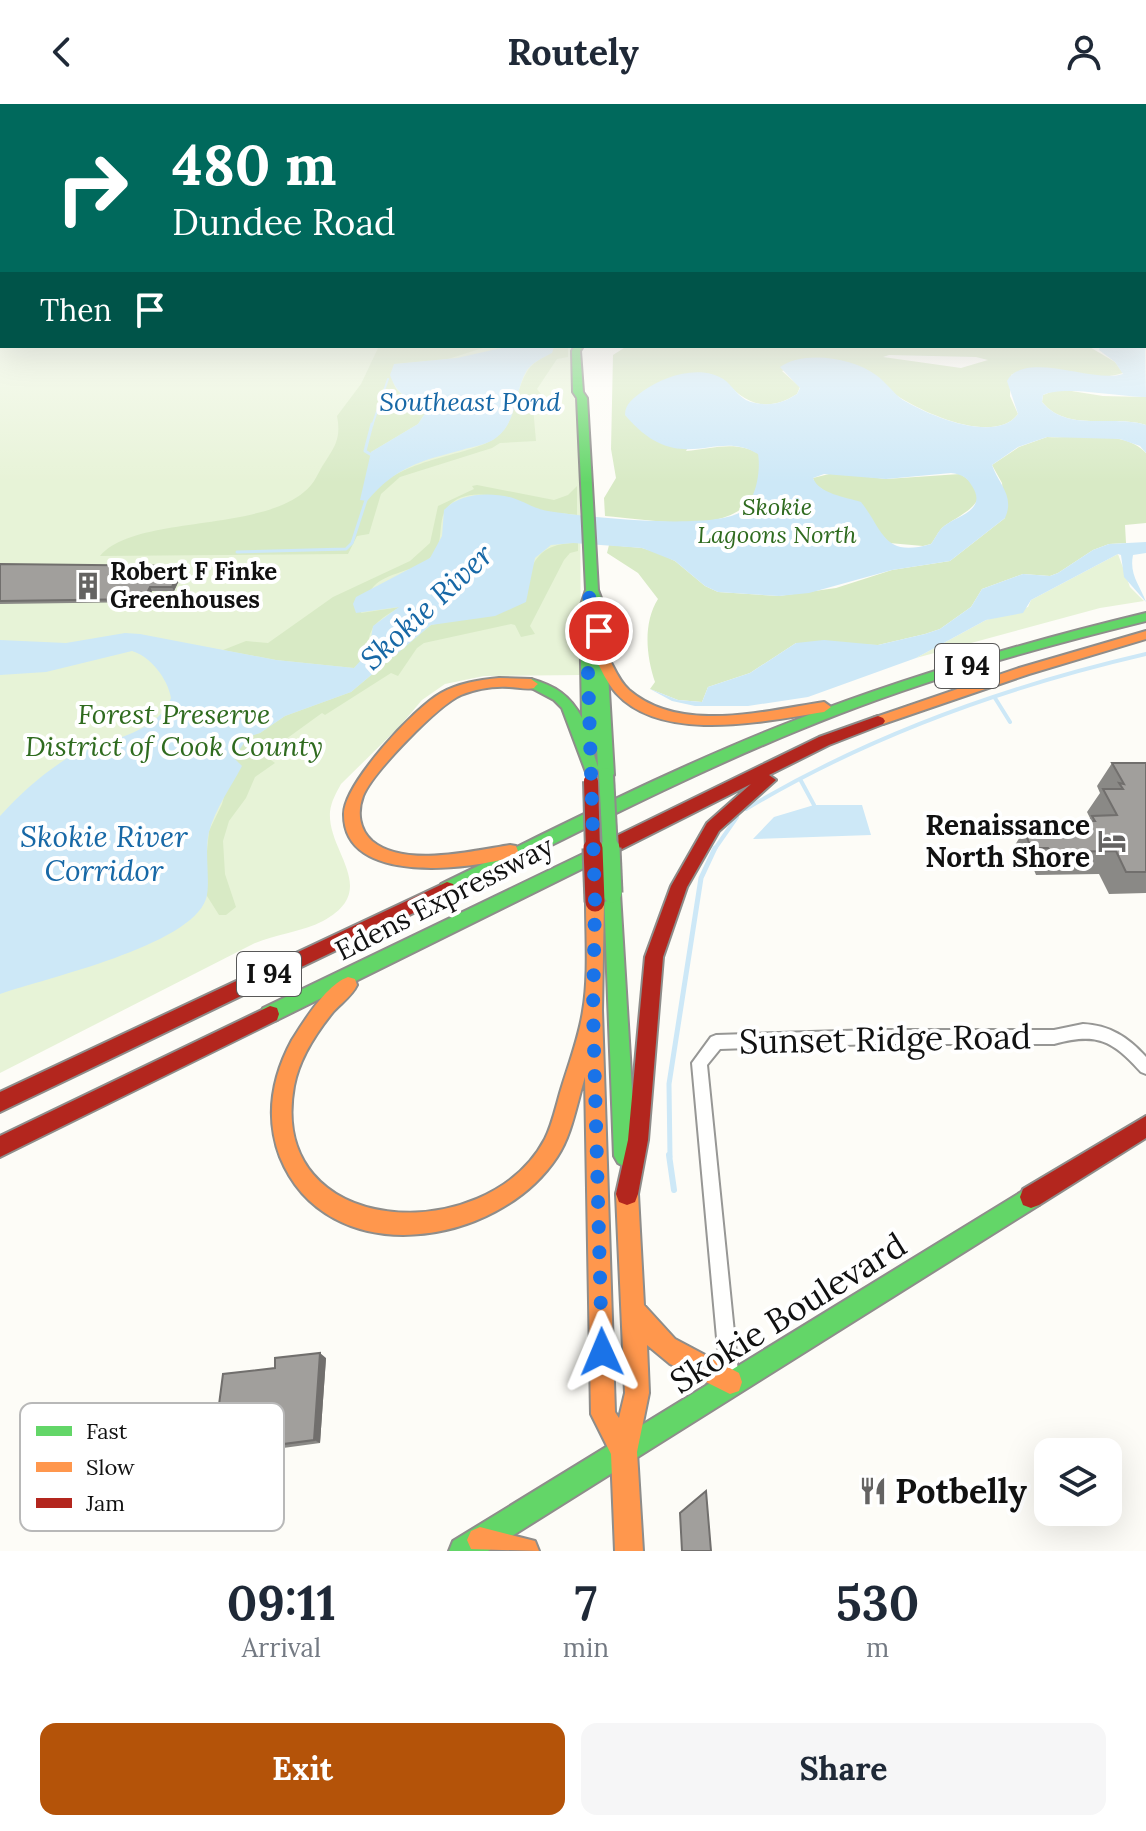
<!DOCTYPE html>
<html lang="en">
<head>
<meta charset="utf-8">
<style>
	:root { --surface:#fff; --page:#f6f6f7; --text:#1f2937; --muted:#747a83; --accent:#b45309 }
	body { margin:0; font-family:Lora,serif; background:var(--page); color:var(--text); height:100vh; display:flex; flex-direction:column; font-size:30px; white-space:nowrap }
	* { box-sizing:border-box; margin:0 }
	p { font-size:26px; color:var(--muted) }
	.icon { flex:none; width:44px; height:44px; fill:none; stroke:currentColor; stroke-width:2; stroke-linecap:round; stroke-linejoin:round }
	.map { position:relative; height:1447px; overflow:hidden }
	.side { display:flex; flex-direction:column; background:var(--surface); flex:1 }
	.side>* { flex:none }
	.guide { position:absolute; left:0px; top:0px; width:1146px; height:244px; box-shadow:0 8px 32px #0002; background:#00695c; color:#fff; overflow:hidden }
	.fabs { position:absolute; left:1034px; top:1334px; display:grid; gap:16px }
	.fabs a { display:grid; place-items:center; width:88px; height:88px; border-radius:16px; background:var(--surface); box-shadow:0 8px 32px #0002; font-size:40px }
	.pin { position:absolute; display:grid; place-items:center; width:68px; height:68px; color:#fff; margin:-34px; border:4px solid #fff; border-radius:50%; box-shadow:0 2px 8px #0007 }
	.me { position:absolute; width:88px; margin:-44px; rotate:359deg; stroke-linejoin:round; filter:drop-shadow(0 0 6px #0008) }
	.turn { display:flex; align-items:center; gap:28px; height:168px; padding:0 40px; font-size:36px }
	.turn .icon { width:104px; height:104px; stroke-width:2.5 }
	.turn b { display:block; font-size:56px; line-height:68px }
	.then { display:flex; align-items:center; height:76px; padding:0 40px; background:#0003; gap:16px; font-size:30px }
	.eta { display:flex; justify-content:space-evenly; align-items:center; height:136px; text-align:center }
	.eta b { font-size:48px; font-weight:800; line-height:56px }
	.action { display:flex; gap:16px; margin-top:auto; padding:16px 40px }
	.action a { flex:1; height:92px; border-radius:16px; background:var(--accent); color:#fff; font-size:32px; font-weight:800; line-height:92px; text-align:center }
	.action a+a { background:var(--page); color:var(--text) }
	header { display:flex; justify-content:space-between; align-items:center; height:104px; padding:0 40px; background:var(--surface); font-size:36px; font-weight:800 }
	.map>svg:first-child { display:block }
	.green { fill:#e7f3d7 }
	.forest { fill:#d8eac5; fill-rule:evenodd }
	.water { fill:#cde8f7; fill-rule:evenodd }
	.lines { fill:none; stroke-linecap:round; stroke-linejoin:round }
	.stream-far4 { stroke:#cde8f7; stroke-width:2 }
	.stream-far3 { stroke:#cde8f7; stroke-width:3 }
	.stream-far2 { stroke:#cde8f7; stroke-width:4 }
	.stream-far1 { stroke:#cde8f7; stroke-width:5 }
	.stream { stroke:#cde8f7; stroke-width:6 }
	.street-casing { stroke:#979795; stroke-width:4 }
	.fast-casing { stroke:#8e8d8b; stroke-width:4 }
	.slow-casing { stroke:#8e8d8b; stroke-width:4 }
	.jam-casing { stroke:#8e8d8b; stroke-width:4 }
	.street { fill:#fffffe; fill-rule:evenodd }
	.fast { fill:#63d668; fill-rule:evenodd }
	.slow { fill:#ff974d; fill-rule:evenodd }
	.jam { fill:#b3261e; fill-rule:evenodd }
	.fast-bridge-far1-casing { stroke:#8e8d8b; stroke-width:18; stroke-linecap:butt }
	.fast-bridge-casing { stroke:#8e8d8b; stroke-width:23; stroke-linecap:butt }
	.jam-bridge-far1-casing { stroke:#8e8d8b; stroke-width:18; stroke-linecap:butt }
	.jam-bridge-casing { stroke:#8e8d8b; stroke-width:23; stroke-linecap:butt }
	.fast-bridge-far1 { stroke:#63d668; stroke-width:14 }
	.fast-bridge { stroke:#63d668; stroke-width:19 }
	.jam-bridge-far1 { stroke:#b3261e; stroke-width:14 }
	.jam-bridge { stroke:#b3261e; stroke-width:19 }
	.wall { fill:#8a8986 }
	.shaded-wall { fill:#716f6d }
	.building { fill:#a19f9c; stroke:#716f6d; stroke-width:2 }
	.route { stroke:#1a73e8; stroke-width:14; stroke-dasharray:0 25.2 }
	.labels { text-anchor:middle; stroke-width:8; stroke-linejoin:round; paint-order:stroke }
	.far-park-label { font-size:24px; font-style:italic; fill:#2f6b1f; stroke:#fff }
	.far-poi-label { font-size:24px; font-weight:bold; fill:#111; stroke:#fff; text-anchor:start }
	.far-water-label { font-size:26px; font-style:italic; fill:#1768a6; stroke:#fff }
	.shield { fill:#fff; stroke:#585858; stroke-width:2 }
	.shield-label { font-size:26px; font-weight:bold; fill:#111 }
	.park-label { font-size:28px; font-style:italic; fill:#2f6b1f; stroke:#fff }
	.poi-label { font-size:28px; font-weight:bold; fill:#111; stroke:#fff; text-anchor:end }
	.street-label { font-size:28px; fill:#111; stroke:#fff }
	.water-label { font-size:30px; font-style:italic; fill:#1768a6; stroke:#fff }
	.near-street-label { font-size:34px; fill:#111; stroke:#fff }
	.near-poi-label { font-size:34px; font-weight:bold; fill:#111; stroke:#fff; text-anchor:start }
	.key { fill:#fff; stroke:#b8b8b8; stroke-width:2 }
	.key-label { font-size:22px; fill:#111 }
</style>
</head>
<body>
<header><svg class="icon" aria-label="back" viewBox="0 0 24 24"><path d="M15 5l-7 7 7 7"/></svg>Routely<svg class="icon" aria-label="person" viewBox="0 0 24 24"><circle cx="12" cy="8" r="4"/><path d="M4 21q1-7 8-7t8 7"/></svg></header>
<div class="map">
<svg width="1146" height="1447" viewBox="0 0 1146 1447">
	<rect width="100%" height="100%" fill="#fdfcf7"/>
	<path class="green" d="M0 235 2 242H573L580 369 581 571 484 572 445 580 422 596 400 622 341 680C336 689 331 698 330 708 327 748 381 786 323 817 302 828 276 830 253 840L0 969Z
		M1118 450 1130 483 1144 497 1100 504 916 554 986 516 1028 503 1031 496Z"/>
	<path class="forest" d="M379 242H489L448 255 395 260C386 286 404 293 425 303L426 308 418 320 371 348 380 382C415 350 481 352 502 328 517 311 515 285 528 266 535 255 548 254 554 242H568V253L557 255 537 285 545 295 533 303 536 337 500 339 492 344 400 373 381 390 369 430 357 432 348 450 100 452C134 411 257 428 304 388 315 380 318 368 325 358 336 341 341 333 337 312L361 280Z
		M627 242H1088L1115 258 1123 269C1087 282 1050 252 1011 271L1010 292 1018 310C996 340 931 312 904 296 881 283 878 268 848 259 823 252 806 258 782 267L800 283 797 290C768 308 748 302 726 278L686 347C711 345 737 336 759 350 771 442 661 416 605 412L604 394 616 374 611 345 613 251ZM889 251 976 253 988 256 961 264 883 253Z
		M1059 285 1103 292 1146 293V321C1111 310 1068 329 1042 298L1043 291Z
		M1047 333C1077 335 1124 325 1146 349V419L1125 421 1126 439 1109 440 1093 446 1058 469 1050 472 1023 470 982 485 971 503 940 525 925 530 878 541 796 539 750 569 708 583 702 598 678 596 650 585 655 578C646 551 643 519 658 495L638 469 607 449 609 441 642 444 659 449 675 457 705 482 718 488 779 492 836 484 892 466 950 457 1005 414 1002 379 992 361 1019 343Z
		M833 369 886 375 960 370C1003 397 958 410 942 424 938 428 935 435 931 440L923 442 889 439 876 424 815 380 813 374Z
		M477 381 554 396 568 391 577 382V411C563 409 547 409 534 404 511 396 467 378 447 404 436 418 446 440 430 454 415 467 386 469 374 482 368 488 365 501 361 509L400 503C389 510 375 516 370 530 365 548 372 549 354 564L276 556 223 546 246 537 268 539 333 493 410 457 430 439 438 402 474 385 472 382Z
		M578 439V447L570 449 564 456 530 522 535 530 521 533 515 521 511 520 424 539 417 544 398 572 391 569 325 611 322 609 264 651 275 659 255 673 246 694 229 717 223 737 225 770 236 803 226 811H219L207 792 205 767 209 727 222 700 237 646 248 632 260 629 285 612 351 588 431 521 455 516 530 469C537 445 554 439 578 439Z"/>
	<path class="water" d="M1144 180 1146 293C1118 293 1064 281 1043 291L1042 298C1068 329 1111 310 1146 321V349L1140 342 1120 335 1047 333 1018 343 992 361C999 381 1015 392 1005 414L950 457 892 466 809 489 779 492 718 488 705 482 675 457 642 444 573 439 551 441 535 454 526 498 495 512 431 521 351 588 285 612 260 629 248 633 234 654 242 662C231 683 215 705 209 728 204 748 211 779 206 795 190 842 46 874 0 890V712C20 690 41 671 66 655 99 635 155 634 171 594 168 575 150 552 132 547L46 568 0 571V536L66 539 125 529 140 530 276 556 354 564 369 547 373 522 399 503 356 509 353 500 356 493 430 454 442 432 444 406C460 388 492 388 513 394 525 398 535 405 548 407 584 413 715 427 742 407 756 396 761 366 758 350 715 323 680 376 625 311 625 299 634 294 643 287 664 272 702 259 726 277 736 286 741 297 755 299 772 302 783 299 797 290L800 284 780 263C804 246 853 254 876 271 886 278 893 289 903 296 930 312 996 340 1018 310L1007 277C1025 245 1094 280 1123 270L1115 258 1099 246 1100 242H1144ZM951 369C961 370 967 373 972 382 988 407 957 411 943 423 938 427 935 435 931 440 883 454 884 427 861 398 846 393 819 390 813 374L824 370 886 375Z
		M510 242 554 243 552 249C543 254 534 257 527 266 514 287 518 317 497 333 488 341 474 342 462 346 420 357 396 363 367 397L360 396 371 348 418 320 426 308 424 302C407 294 397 291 390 271L394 260 457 254Z
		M1146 438V449L1133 451C1129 471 1140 481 1146 498L1124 473 1121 451 1118 450 1031 496 1023 509 986 516 916 554 808 593 748 602H695L672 597 650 585 678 596 702 598 708 583 750 569 796 539 824 536 878 541 925 530 940 525 971 503 982 485 1023 470 1050 472 1058 469 1093 446 1109 440Z
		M814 701H862L871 731 753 735 774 713Z"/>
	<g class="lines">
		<path class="stream-far4" d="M372 322 388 275"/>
		<path class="stream-far3" d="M370 350 365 347 372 320
			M237 448 346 445 352 439 367 393"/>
		<path class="stream-far2" d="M995 594 1010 618
			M800 675 814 701
			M746 705C868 632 1008 582 1146 550
			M714 746 737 713"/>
		<path class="stream-far1" d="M670 1053 669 980 701 774 715 744"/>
		<path class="stream" d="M669 1051 674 1086"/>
		<defs>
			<path id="street" d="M2 194V199L0 200V195Z
				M0 229H2V233H0Z
				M1083 920C1109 921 1128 933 1146 953V970L1141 968C1112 936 1097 928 1054 940H874L720 945 707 961 739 1278 736 1284 730 1287 724 1284 721 1278 692 959 711 933 716 931 874 926H1054Z"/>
			<path id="fast" d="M575 242H583L580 247 583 288 587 294 598 486 604 502 614 671 606 677 601 675 598 665 591 669 586 668 562 604 554 596 524 580 531 575C555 582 570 591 582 614L580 504 586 486 577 294 573 288 572 247ZM597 644 598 663 593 648Z
				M1146 509V517C1028 546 911 579 799 626 681 674 567 734 453 790L447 792 441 790 439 785 441 780C557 724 672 664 793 617 908 572 1026 538 1146 509Z
				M608 738 614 739 616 744 614 749 277 916 270 918 263 916 261 910 263 904Z
				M612 782 618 784 620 789 636 1052 632 1059 625 1063 618 1059 614 1052 604 789 606 784Z
				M1031 1082 1039 1085 1042 1093 1039 1101 488 1447H449L453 1437Z"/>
			<path id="slow" d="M1146 527V535L1029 570 883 620H873L871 617 873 614 1019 564Z
				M601 548 606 549C613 561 618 576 629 586 680 630 764 607 824 598L831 603 824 608C765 617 662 640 616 589 607 579 601 565 594 552Z
				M499 574 531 575 538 580C536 581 535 583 534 584 527 586 516 583 509 583 493 582 476 585 461 591 438 601 372 669 363 692 357 708 359 725 372 737 404 764 472 747 510 741L516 742 518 747 516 752C473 765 343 783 344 710 344 680 414 604 441 589 459 579 479 576 499 574Z
				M595 791 601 793 604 798 602 906 615 1308 619 1314 625 1289 616 1090 619 1082 627 1079 635 1082 638 1090 644 1201 675 1235 739 1269 742 1278 739 1287 730 1290 670 1260 647 1241 649 1289 637 1348 643 1447H615L611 1350 591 1310 585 973C577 998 572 1031 557 1053 497 1144 327 1169 280 1053 265 1013 272 973 292 936 304 917 326 881 348 873L355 875 357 881C352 892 341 899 333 908 316 929 299 955 294 982 266 1135 487 1145 545 1035 552 1021 556 1003 560 989 568 962 579 934 583 907 589 873 586 832 586 798L589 793Z
				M480 1423 535 1437 539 1447 471 1445 467 1436 471 1427Z"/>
			<path id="jam" d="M878 612 883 614 885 617 883 620 829 641 769 671 776 676 719 727 687 783 663 853 648 1036 638 1090 635 1098 627 1101 619 1098 616 1090 628 1036 645 853 671 782 707 719 751 680 614 749H602L600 744 602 739 819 633Z
				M447 778 453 780 455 785 453 790 0 1008V988Z
				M270 902 277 904 279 910 277 916 0 1053V1032Z
				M1146 1012V1034L1039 1101 1031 1104 1023 1101 1020 1093 1023 1085Z"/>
		</defs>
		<use href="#street" class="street-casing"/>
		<use href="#fast" class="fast-casing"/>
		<use href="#slow" class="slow-casing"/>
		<use href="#jam" class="jam-casing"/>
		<use href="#street" class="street"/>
		<use href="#fast" class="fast"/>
		<use href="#slow" class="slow"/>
		<use href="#jam" class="jam"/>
		<defs>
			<path id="fast-bridge-far1" d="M606 671 610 746"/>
			<path id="fast-bridge" d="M610 744 612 789"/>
			<path id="jam-bridge-far1" d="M591 677 593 746"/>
			<path id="jam-bridge" d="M593 744 595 798"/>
		</defs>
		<use href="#fast-bridge-far1" class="fast-bridge-far1-casing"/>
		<use href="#fast-bridge" class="fast-bridge-casing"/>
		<use href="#jam-bridge-far1" class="jam-bridge-far1-casing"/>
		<use href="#jam-bridge" class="jam-bridge-casing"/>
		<use href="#fast-bridge-far1" class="fast-bridge-far1"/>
		<use href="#fast-bridge" class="fast-bridge"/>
		<use href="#jam-bridge-far1" class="jam-bridge-far1"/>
		<use href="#jam-bridge" class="jam-bridge"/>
	</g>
	<path class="wall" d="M0 460 184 466 174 487H152L146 498 0 500Z
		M1112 659H1146V789L1109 790 1099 770 1036 771 1034 766H1022L1016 763 1012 754 1015 749 1013 744 1027 722H1034L1037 718 1088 717 1090 714 1087 708 1100 689 1097 682Z
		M326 1254 320 1339 261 1347 259 1359 220 1364 211 1362 275 1264Z"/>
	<path class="shaded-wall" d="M182 462 184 466 174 487 172 483Z
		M150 483 152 487 146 498 144 495Z
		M320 1249 326 1254 320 1339 314 1336Z
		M253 1344 261 1347 259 1359 251 1357Z"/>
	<path class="building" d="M0 460 182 462 172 483H150L144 495 0 497Z
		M1112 659H1146V768H1126L1116 747 1051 748 1048 744H1037L1030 741 1026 731H1031L1027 722H1039L1037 718 1095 717 1092 712 1117 711 1103 685H1123L1119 679 1124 680Z
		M320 1249 314 1336 253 1344 251 1357 211 1362 223 1270 275 1264V1254Z
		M706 1387 711 1447H682L680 1409Z"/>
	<linearGradient id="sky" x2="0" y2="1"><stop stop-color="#9dc9ee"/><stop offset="0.47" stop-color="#fefefb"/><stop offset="1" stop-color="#fefefb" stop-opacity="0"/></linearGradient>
	<rect width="1146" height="379" fill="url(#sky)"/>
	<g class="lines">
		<path class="route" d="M599 527 598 502 592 486 586 504 595 798 593 906 602 1248"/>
	</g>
	<defs>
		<symbol id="building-bare" viewBox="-9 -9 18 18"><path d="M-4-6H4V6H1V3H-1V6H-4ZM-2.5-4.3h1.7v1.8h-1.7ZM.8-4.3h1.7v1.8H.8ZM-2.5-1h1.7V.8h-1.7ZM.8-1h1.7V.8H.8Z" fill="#646362" stroke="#fff" stroke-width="2.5" paint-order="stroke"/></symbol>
		<symbol id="hotel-bare" viewBox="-9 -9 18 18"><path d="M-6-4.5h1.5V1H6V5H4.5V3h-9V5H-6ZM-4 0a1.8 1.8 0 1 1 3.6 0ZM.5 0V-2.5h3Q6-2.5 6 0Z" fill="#646362" stroke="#fff" stroke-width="2.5" paint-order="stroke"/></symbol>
		<symbol id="restaurant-bare" viewBox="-9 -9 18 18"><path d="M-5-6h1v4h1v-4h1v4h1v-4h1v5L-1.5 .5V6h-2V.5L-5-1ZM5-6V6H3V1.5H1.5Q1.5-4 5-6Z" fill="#646362" stroke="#fff" stroke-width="2.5" paint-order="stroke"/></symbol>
	</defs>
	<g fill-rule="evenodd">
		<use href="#building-bare" x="68" y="462" width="40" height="40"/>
		<use href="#hotel-bare" x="1092" y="717" width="40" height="40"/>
		<use href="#restaurant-bare" x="853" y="1367" width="40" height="40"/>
	</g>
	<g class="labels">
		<g class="far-park-label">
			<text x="777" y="411">Skokie<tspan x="777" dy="28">Lagoons North</tspan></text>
		</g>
		<g class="far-poi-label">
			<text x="110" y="476">Robert F Finke<tspan x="110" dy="28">Greenhouses</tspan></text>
		</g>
		<g class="far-water-label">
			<text x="470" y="307">Southeast Pond</text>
		</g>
		<g class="shield">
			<rect x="935" y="540" width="64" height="44" rx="6"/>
			<rect x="237" y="848" width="64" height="44" rx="6"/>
		</g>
		<g class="shield-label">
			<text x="967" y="571">I 94</text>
			<text x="269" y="879">I 94</text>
		</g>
		<g class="park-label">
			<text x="174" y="620">Forest Preserve<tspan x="174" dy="32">District of Cook County</tspan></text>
		</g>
		<g class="poi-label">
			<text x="1090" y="731">Renaissance<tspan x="1090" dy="32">North Shore</tspan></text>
		</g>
		<g class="street-label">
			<text transform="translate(444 794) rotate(-27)" y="10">Edens Expressway</text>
		</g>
		<g class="water-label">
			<text transform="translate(427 503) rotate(-43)" y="10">Skokie River</text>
			<text x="104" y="743">Skokie River<tspan x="104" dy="34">Corridor</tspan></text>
		</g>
		<g class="near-street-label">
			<text transform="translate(885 935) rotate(-1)" y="12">Sunset Ridge Road</text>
			<text transform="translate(788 1209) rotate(-32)" y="12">Skokie Boulevard</text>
		</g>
		<g class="near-poi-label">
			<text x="895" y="1399">Potbelly</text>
		</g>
	</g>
	<rect x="20" y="1299" width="264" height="128" rx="12" class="key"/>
	<rect x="36" y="1322" width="36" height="10" fill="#63d668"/>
	<rect x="36" y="1358" width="36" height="10" fill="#ff974d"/>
	<rect x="36" y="1394" width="36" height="10" fill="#b3261e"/>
	<g class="key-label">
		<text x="86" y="1335">Fast</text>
		<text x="86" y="1371">Slow</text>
		<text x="86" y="1407">Jam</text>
	</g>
</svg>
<div class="fabs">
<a><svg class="icon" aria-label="layers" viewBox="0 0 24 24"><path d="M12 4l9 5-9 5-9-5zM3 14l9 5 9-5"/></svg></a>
</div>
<div class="pin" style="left:599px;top:527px;background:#d93025"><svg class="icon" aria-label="arrive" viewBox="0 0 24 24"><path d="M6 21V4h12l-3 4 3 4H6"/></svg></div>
<svg class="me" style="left:602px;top:1248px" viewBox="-20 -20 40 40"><path d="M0-17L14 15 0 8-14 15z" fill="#1a73e8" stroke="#fff" stroke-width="4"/></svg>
<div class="guide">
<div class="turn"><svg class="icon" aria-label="right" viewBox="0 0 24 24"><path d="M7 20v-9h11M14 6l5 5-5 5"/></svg><div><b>480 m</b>Dundee Road</div></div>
<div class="then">Then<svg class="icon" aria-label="arrive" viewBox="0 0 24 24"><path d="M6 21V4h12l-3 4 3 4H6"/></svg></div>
</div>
</div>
<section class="side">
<div class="eta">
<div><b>09:11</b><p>Arrival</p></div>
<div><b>7</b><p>min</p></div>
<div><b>530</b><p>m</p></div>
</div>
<div class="action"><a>Exit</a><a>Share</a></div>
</section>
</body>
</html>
